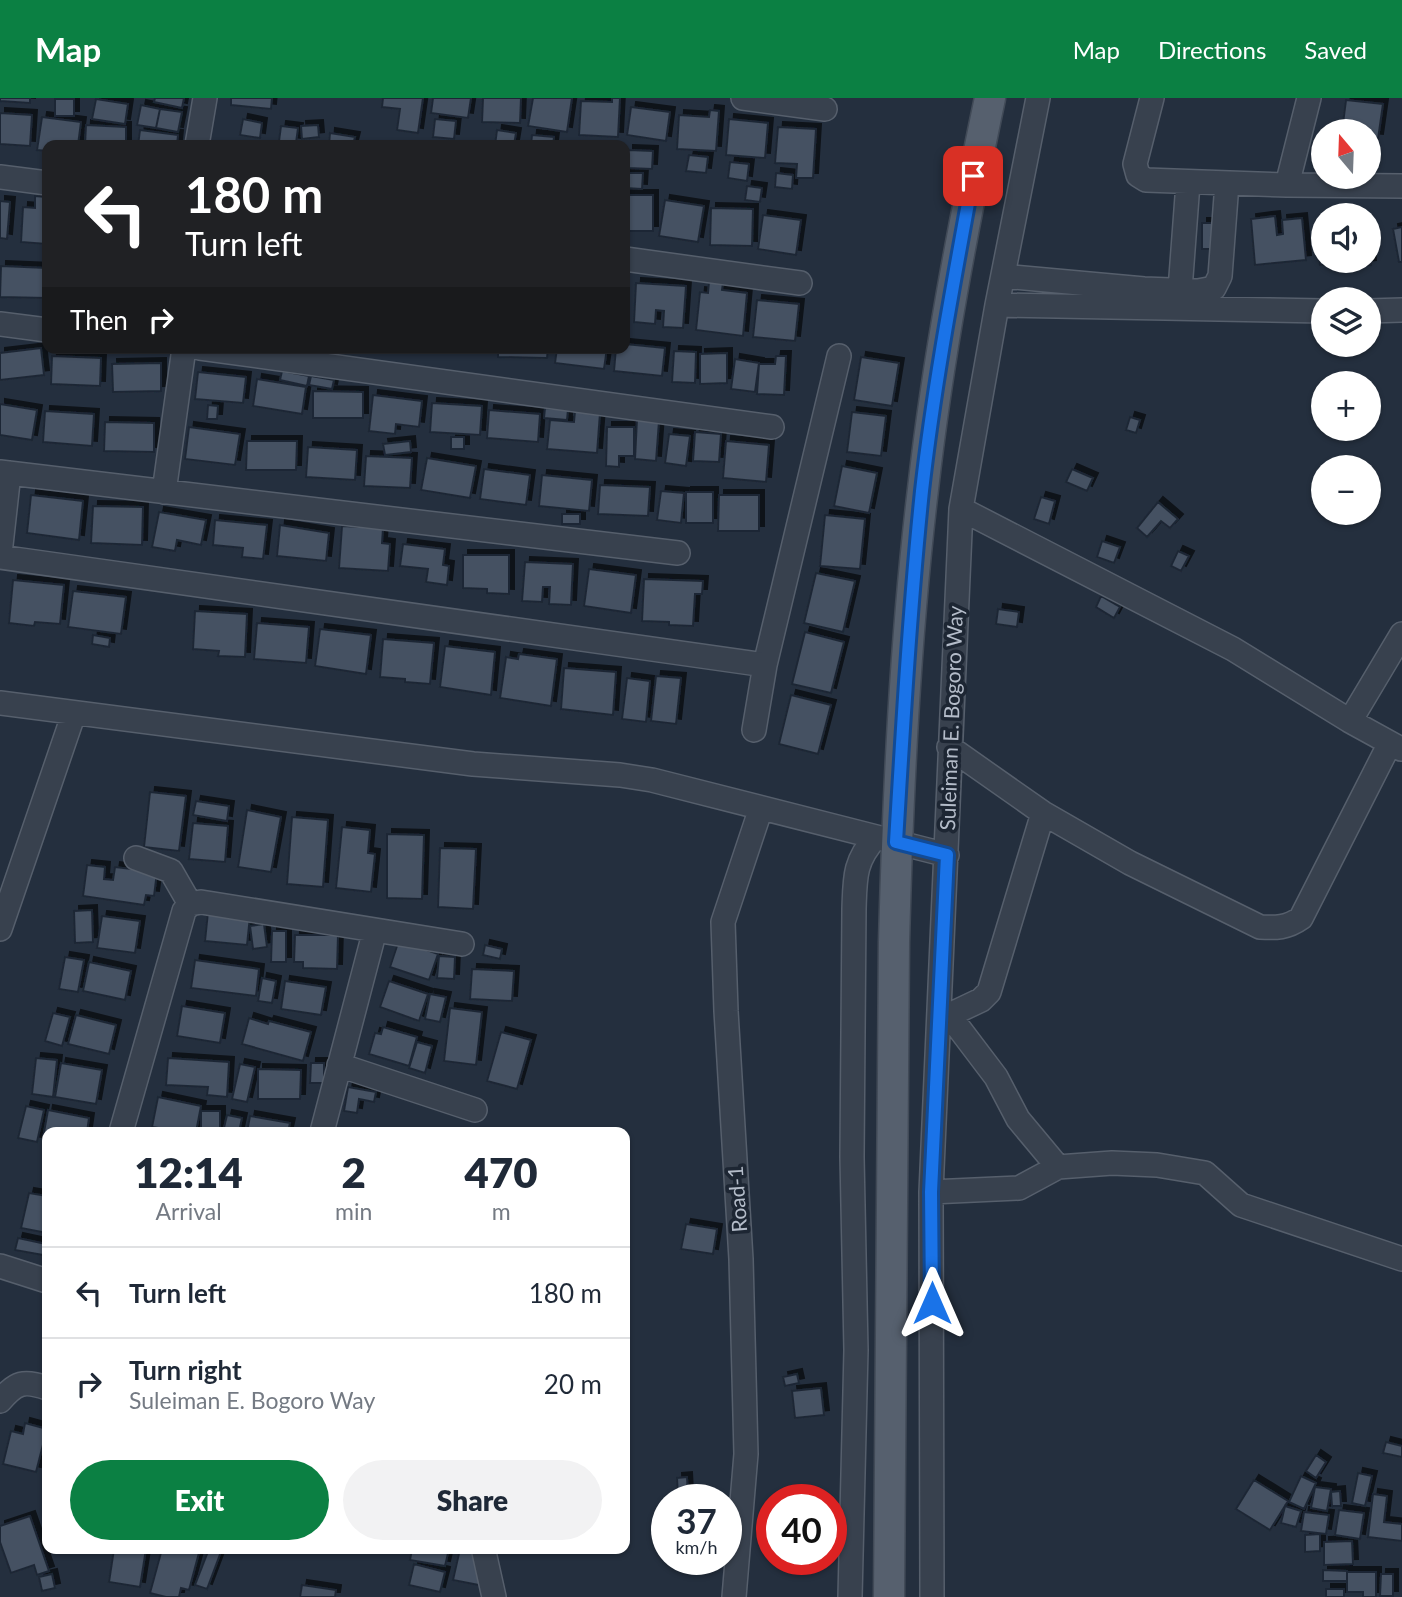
<!DOCTYPE html>
<html lang="en">
<head>
<meta charset="utf-8">
<style>
	:root { --surface:#fff; --page:#f2f2f3; --text:#1f2937; --muted:#747a83; --line:#e0e1e3; --accent:#0b8043 }
	body { margin:0; font-family:Lato,sans-serif; background:var(--page); color:var(--text); height:100vh; display:flex; flex-direction:column; font-size:26px; white-space:nowrap }
	* { box-sizing:border-box; margin:0 }
	p { font-size:23px; color:var(--muted) }
	.icon { flex:none; width:38px; height:38px; fill:none; stroke:currentColor; stroke-width:2; stroke-linecap:round; stroke-linejoin:round }
	.map { position:relative; flex:1; overflow:hidden }
	.drawer { position:absolute; left:42px; top:1029px; width:588px; height:427px; display:flex; flex-direction:column; background:var(--surface); border-radius:14px; box-shadow:0 2px 5px #0004 }
	.drawer>* { flex:none }
	.hud { position:absolute; left:42px; top:42px; width:588px; height:214px; border-radius:14px; box-shadow:0 2px 5px #0004; background:#202124; color:#fff; overflow:hidden }
	.needle { width:46px; rotate:341deg }
	.controls { position:absolute; left:1311px; top:21px; display:grid; gap:14px }
	.controls a { display:grid; place-items:center; width:70px; height:70px; border-radius:50%; background:var(--surface); box-shadow:0 2px 5px #0004; font-size:35px }
	.speed { position:absolute; left:651px; top:1386px; display:flex; gap:14px; font-size:35px; font-weight:700; text-align:center }
	.speed>* { display:grid; place-content:center; width:91px; height:91px; border-radius:50%; background:var(--surface); box-shadow:0 2px 5px #0004; line-height:1 }
	.speed small { font-size:18px; font-weight:400 }
	.speed .limit { border:10px solid #d22; background:#fff; color:#111 }
	.pin { position:absolute; display:grid; place-items:center; width:60px; height:60px; color:#fff; margin:-30px; border-radius:14px; box-shadow:0 4px 10px #0006 }
	.me { position:absolute; width:77px; margin:-38px; rotate:0deg; stroke-linejoin:round; filter:drop-shadow(0 0 5px #0008) }
	.turn { display:flex; align-items:center; gap:24px; height:147px; padding:0 28px; font-size:32px }
	.turn .icon { width:91px; height:91px; stroke-width:2.5 }
	.turn b { display:block; font-size:49px; line-height:60px }
	.then { display:flex; align-items:center; height:66px; padding:0 28px; background:#0003; gap:14px; font-size:26px }
	.eta { display:flex; justify-content:space-evenly; align-items:center; height:119px; text-align:center }
	.eta b { font-size:42px; font-weight:800; line-height:49px }
	.button { display:flex; gap:14px; margin-top:auto; padding:14px 28px }
	.button a { flex:1; height:80px; border-radius:42px; background:var(--accent); color:#fff; font-size:28px; font-weight:800; line-height:80px; text-align:center }
	.button a+a { background:var(--page); color:var(--text) }
	ul { padding:0; list-style:none }
	li { display:flex; align-items:center; gap:21px; height:91px; padding:0 28px; border-top:2px solid var(--line) }
	li div { flex:1 }
	li b { display:block; font-size:26px }
	li em { font-style:normal }
	header { display:flex; align-items:center; gap:42px; box-sizing:border-box; height:98px; padding:0 35px; background:var(--accent); color:#fff }
	header strong { font-size:33px }
	nav { display:flex; gap:38px; margin-inline-start:auto; font-size:24px }
	.map>svg:first-child { display:block }
	.building { fill:#455162; stroke:#1f2835; stroke-width:2; filter:url(#shadow) }
	.lines { fill:none; stroke-linecap:round; stroke-linejoin:round }
	.minor-casing { stroke:#565f6c; stroke-width:26 }
	.major-casing { stroke:#414a57; stroke-width:33 }
	.minor { stroke:#38414e; stroke-width:23 }
	.major { stroke:#56606e; stroke-width:30 }
	.route-casing { stroke:#114b97; stroke-width:18 }
	.route { stroke:#1a73e8; stroke-width:12 }
	.labels { text-anchor:middle; stroke-width:7; stroke-linejoin:round; paint-order:stroke }
	.street-label { font-size:21px; fill:#b4bcc9; stroke:#1d2633 }
</style>
</head>
<body>
<header>
<strong>Map</strong>
<nav><a>Map</a><a>Directions</a><a>Saved</a></nav>
</header>
<div class="map">
<svg width="1402" height="1499" viewBox="0 0 1402 1499">
	<defs>
		<filter id="shadow"><feDropShadow dx="5" dy="-5" stdDeviation="0" flood-color="#0009"/></filter>
	</defs>
	<rect width="100%" height="100%" fill="#242f3e"/>
	<path class="building" d="M0 0H30V5L0 3Z
		M155 0H184L182 10 154 4Z
		M231 0H272L271 11 231 7Z
		M383 0H423L418 35 397 32 400 11 382 9Z
		M433 0H471L468 20 431 15Z
		M483 0H521L520 25 482 24Z
		M533 0H572L567 34 528 28Z
		M612 0H620L618 39 579 37 581 3 612 4Z
		M55 1H74V18H55Z
		M96 1 128 6 125 26 92 21Z
		M1346 2 1383 6 1378 41 1368 40V33H1342Z
		M141 7 160 11 156 30 137 27Z
		M631 9 670 14 666 43 627 37Z
		M160 11 182 14 178 34 156 30Z
		M710 12 719 13 716 53 677 51 679 17 709 19Z
		M0 15 32 17 30 48 0 46Z
		M42 19 81 24 78 47H47V53L37 52Z
		M243 21 262 25 260 40 240 37Z
		M435 21 456 23 454 41 433 39Z
		M729 21 768 25 765 60 726 57Z
		M86 27 126 29V47H85Z
		M318 27 319 39 302 41 301 28Z
		M281 28 298 30 296 45 279 43Z
		M778 29 816 31 813 80H796L797 66 775 65Z
		M140 32 178 37 177 47H138Z
		M497 32 516 35 514 47H495Z
		M330 35 355 39 353 47H329Z
		M532 37 554 39 553 47H531Z
		M628 52 653 53 652 71 628 70Z
		M689 57 708 59 706 75 686 73Z
		M730 64 749 66 747 83 728 80Z
		M625 75H643L642 91 625 90Z
		M776 75 793 77 792 91 775 89Z
		M747 88 762 90 760 104 745 102Z
		M625 97H653V133H625Z
		M35 98 46 99 47 146 21 144 23 109 35 110Z
		M665 102 704 108 698 144 659 138Z
		M0 103 10 104 7 141 0 140Z
		M711 110 753 111 752 148 710 147Z
		M763 117 801 122 796 157 758 151Z
		M1275 118 1277 137 1283 136 1282 122 1302 120 1306 162 1255 167 1251 121Z
		M1323 121V163H1368V137L1371 167 1352 169V164L1320 167 1316 122Z
		M1202 125H1217L1216 151H1202Z
		M1402 129V164H1399L1393 131Z
		M1 168 47 170V200L0 199Z
		M709 184 723 185 722 192 747 195 743 238 696 232 700 194 708 195Z
		M636 185 686 188 683 230 663 229 664 213 656 212 655 226 634 224Z
		M757 202 799 206 795 243 753 239Z
		M625 246 665 250 662 278 614 273 616 250H625Z
		M41 250 44 277 0 282V255Z
		M498 250H548L547 260 498 259Z
		M557 250H607L604 271 555 265Z
		M674 253 696 254 695 285 672 284Z
		M727 255V285L700 286V256Z
		M52 258 101 260 100 288 51 286Z
		M776 258H786L784 297 757 296 759 266H775Z
		M861 259 899 265 892 308 854 302Z
		M735 261 759 265 755 294 731 291Z
		M161 265V293L113 294 112 266Z
		M282 273 309 278 307 288 280 282Z
		M198 274 246 279 243 305 195 301Z
		M311 278 334 282 332 291 309 287Z
		M257 281 306 289 302 316 253 308Z
		M313 293 363 294V320H313Z
		M373 297 422 303 419 329 396 326 395 336 369 333Z
		M432 305 482 308 480 337 430 334Z
		M0 306 37 312 32 342 0 337Z
		M208 307 218 308 217 321H207Z
		M545 310 568 311 567 322 544 320Z
		M489 312 540 316 538 344 487 340Z
		M45 313 94 316 92 348 43 344Z
		M575 313 600 315 597 355 547 351 550 322 574 324Z
		M852 314 886 318 881 358 847 354Z
		M1130 319 1140 322 1136 335 1126 332Z
		M637 321 659 323 656 363 635 361Z
		M105 324 154 325V354L104 353Z
		M189 329 240 336 235 367 185 361Z
		M607 329H634V358H619V369L606 368Z
		M695 334 721 336 719 364 693 363Z
		M669 336 690 338 686 368 665 365Z
		M451 339H464V351H451Z
		M247 343H297L296 372H246Z
		M410 343 411 354 385 357 383 346Z
		M726 343 769 347 766 384 723 380Z
		M308 349 357 352 355 382 306 379Z
		M366 358 412 360 410 390 364 388Z
		M427 360 476 368 470 400 421 392Z
		M842 368 877 375 869 415 834 408Z
		M484 371 530 377 526 407 480 401Z
		M1072 371 1093 380 1087 393 1066 384Z
		M542 377 592 382 589 413 539 408Z
		M600 387 650 389 648 418 598 416Z
		M661 393 684 395 681 425 657 422Z
		M686 394H713V425H686Z
		M31 397 83 403 79 442 27 435Z
		M719 397H759V433H718Z
		M1041 399 1055 403 1049 426 1034 421Z
		M1158 404 1178 421 1170 430 1161 423 1147 439 1137 430Z
		M93 408 143 409 142 447 91 445Z
		M159 414 206 422 201 447 177 442 175 453 152 449Z
		M562 416H580V426H562Z
		M825 417 865 421 860 471 820 468Z
		M215 422 267 427 263 461 242 459 243 450 213 447Z
		M280 427 329 435 326 463 277 458Z
		M342 428 383 430 382 445 390 446 388 473 339 470Z
		M1102 443 1120 449 1114 465 1097 459Z
		M403 446 445 451 443 467 449 468 447 487 426 484 428 471 400 468Z
		M1178 453 1189 458 1181 473 1171 468Z
		M463 457H509V496L487 495V491L463 490Z
		M525 464 573 466 571 507 549 506 550 489H543L542 504 522 503Z
		M589 471 636 477 631 515 584 508Z
		M816 475 855 483 843 534 804 525Z
		M644 481 703 483 702 496H695L693 528 669 527V524L642 523Z
		M13 482 64 487 60 526 35 524 34 528 9 525Z
		M73 493 126 499 121 536 68 529Z
		M1101 498 1120 509 1114 520 1096 509Z
		M998 511 1019 514 1017 529 996 526Z
		M195 513 247 516 245 559 218 558 219 553 193 551Z
		M257 525 309 529 306 565 254 561Z
		M320 531 371 537 366 576 315 568Z
		M805 534 844 544 831 595 792 586Z
		M93 537 110 540 109 549 92 546Z
		M383 541 434 545 430 586 405 584V581L380 579Z
		M445 548 495 554 491 597 440 589Z
		M519 556 557 561 551 608 500 600 506 559 518 561Z
		M564 570 616 574 613 617 561 611Z
		M656 578 681 580 676 626 651 623Z
		M627 580 650 583 646 624 622 621Z
		M791 597 831 607 818 656 779 646Z
		M150 694 186 698 179 753 144 749Z
		M196 703 229 708 227 723 193 717Z
		M247 712 281 719 271 774 238 769Z
		M292 719 328 722 323 789 287 786Z
		M193 725 228 728 225 764 189 761Z
		M342 729 370 732 368 755 375 756 371 794 336 790Z
		M387 736 424 737 422 801 387 800Z
		M440 750 476 751 473 811 438 809Z
		M87 767 105 769 104 781 113 782 115 769 157 774 154 798 146 797 144 807 83 798Z
		M92 812 93 844 75 845 74 813Z
		M208 814 250 818 247 847 205 843Z
		M102 818 140 823 135 855 97 850Z
		M264 826 267 849 253 851 250 828Z
		M272 833H286V864H271Z
		M295 837H338L337 871 303 870V864H294Z
		M399 842 438 856 429 882 390 869Z
		M485 847 502 851 500 861 483 857Z
		M439 858 455 859 454 881 437 880Z
		M65 859 84 862 78 894 59 891Z
		M195 862 259 871 256 898 191 890Z
		M89 864 131 873 125 902 83 893Z
		M472 871 514 873 512 903 470 901Z
		M262 880 276 883 272 905 258 903Z
		M285 883 326 889 321 917 281 911Z
		M389 883 428 896 419 923 380 909Z
		M430 896 446 899 440 924 425 921Z
		M182 908 225 915 220 945 177 938Z
		M450 910 482 914 476 967 444 963Z
		M53 915 70 919 62 948 45 943Z
		M76 917 116 927 109 956 68 946Z
		M249 920 268 926 269 923 311 934 303 963 242 946Z
		M383 929 417 939 409 968 369 956 375 935 381 936Z
		M501 934 531 942 517 991 487 983Z
		M417 944 432 948 425 975 409 970Z
		M36 960 57 962 53 999 32 996Z
		M168 960 229 964 227 999 207 997 208 989 166 987Z
		M61 965 102 972 96 1006 55 999Z
		M311 965H324V985H310Z
		M240 966 255 969 247 1004 232 1001Z
		M258 971 301 972 300 1001H258Z
		M348 989 376 994 374 1004 359 1001 357 1015 344 1013Z
		M158 999 201 1008 196 1034H182L152 1029Z
		M26 1008 44 1012 37 1044 18 1040Z
		M48 1012 89 1020 87 1034H47V1041L43 1040Z
		M201 1013H220V1034H201Z
		M227 1017 242 1020 239 1034H223Z
		M250 1018 290 1025 288 1034H247Z
		M29 1095 47 1098V1135L21 1130Z
		M686 1126 717 1131 713 1156 681 1151Z
		M18 1140 46 1146 43 1157 15 1152Z
		M797 1276 799 1285 785 1288 783 1279Z
		M821 1290 824 1317 795 1320 792 1293Z
		M25 1325 47 1331 36 1374 3 1366 11 1333 23 1336Z
		M1386 1344 1402 1348V1359L1383 1355Z
		M1316 1357 1326 1364 1316 1380 1306 1373Z
		M1358 1375 1372 1378 1365 1408 1352 1405Z
		M1301 1378 1316 1385 1304 1411 1289 1404Z
		M687 1379 688 1398 678 1399 677 1380Z
		M1254 1382 1288 1403 1270 1432 1236 1411Z
		M1315 1389 1331 1391 1327 1413 1311 1410Z
		M1340 1393 1341 1408H1332L1331 1394Z
		M1373 1396 1387 1398 1384 1424 1402 1426V1443L1368 1439Z
		M1285 1408 1301 1413 1296 1429 1281 1425Z
		M1339 1412 1364 1415 1360 1441 1335 1437Z
		M1304 1414 1329 1417 1326 1436 1301 1433Z
		M30 1418 49 1473 37 1477 34 1467 11 1475 0 1444V1428Z
		M1320 1436V1453L1305 1454V1437Z
		M1352 1443 1353 1466 1324 1467V1444Z
		M114 1451H146L140 1489 109 1484Z
		M162 1451H200L189 1492 181 1490 179 1499H166L150 1495Z
		M209 1451H222L207 1491 195 1487Z
		M412 1451H449L445 1468 410 1462Z
		M460 1451H491L484 1488 453 1482Z
		M414 1466 445 1474 440 1494 409 1487Z
		M1323 1472 1347 1473V1483H1323Z
		M1347 1474H1376V1499H1363V1494H1347Z
		M52 1476 55 1490 42 1493 39 1479Z
		M1381 1476H1393V1498H1380Z
		M302 1487 336 1492 335 1499H300Z
		M1326 1491H1344V1499H1326Z"/>
	<g class="lines">
		<defs>
			<path id="minor" d="M743 0 825 11
				M1152 0 1135 66 1138 77 1146 82 1287 87 1402 88
				M197 47 205 0
				M0 79 47 85
				M1287 87 1309 0
				M625 161 800 185
				M1003 178 1144 191 1198 193 1214 190 1220 178 1227 85
				M1180 192 1188 85
				M997 207 1323 213
				M1368 213 1402 212
				M0 226 47 232
				M200 250 772 329
				M0 374 678 455
				M164 394 184 250
				M961 411 1233 551 1350 623 1401 651
				M0 456 9 375
				M0 459 765 567
				M0 605 473 666 620 677 652 682 947 757
				M1350 623 1402 536
				M754 632 765 567 839 258
				M949 649 1043 715 1130 765 1260 829C1276 830 1287 830 1301 820L1390 645
				M136 760 171 773 190 806
				M0 831 74 615
				M949 917 996 979 1018 1021 1058 1069
				M939 922 981 902 989 894 1043 715
				M339 967 475 1012
				M121 1034 184 813 190 806 201 804 462 846
				M322 1034 375 832
				M931 1094 1019 1090 1058 1069 1112 1065 1157 1067 1205 1075 1241 1107 1402 1161
				M0 1168 47 1183
				M0 1303C16 1284 24 1282 47 1290
				M484 1454 494 1499
				M734 1499 746 1356 741 1161 726 913 723 824 761 710
				M850 1499 856 1252 852 1059 854 811C855 780 854 763 876 739
				M932 1499 931 1094 961 411 997 207 1038 0"/>
			<path id="major" d="M889 1499 894 844C898 693 905 541 923 391 938 259 963 129 990 0"/>
		</defs>
		<use href="#minor" class="minor-casing"/>
		<use href="#major" class="major-casing"/>
		<use href="#minor" class="minor"/>
		<use href="#major" class="major"/>
	</g>
	<g class="lines">
		<defs>
			<path id="route" d="M932 1205 931 1094 947 757 896 744C903 627 910 510 922 393 934 287 954 182 973 78"/>
		</defs>
		<use href="#route" class="route-casing"/>
		<use href="#route" class="route"/>
	</g>
	<g class="labels">
		<g class="street-label">
			<text transform="translate(952 620) rotate(-88)" y="7">Suleiman E. Bogoro Way</text>
			<text transform="translate(738 1101) rotate(-94)" y="7">Road-1</text>
		</g>
	</g>
</svg>
<div class="controls">
<a><svg class="needle" viewBox="-14 -14 28 28"><path d="M0-13l5 13h-10z" fill="#e53935"/><path d="M0 13l5-13h-10z" fill="#747a83"/></svg></a>
<a><svg class="icon" aria-label="sound" viewBox="0 0 24 24"><path d="M4 9h4l5-4v14l-5-4H4zM17 9q2 3 0 6"/></svg></a>
<a><svg class="icon" aria-label="layers" viewBox="0 0 24 24"><path d="M12 4l9 5-9 5-9-5zM3 14l9 5 9-5"/></svg></a>
<a>+</a>
<a>−</a>
</div>
<div class="speed"><div>37<small>km/h</small></div><div class="limit">40</div></div>
<div class="pin" style="left:973px;top:78px;background:#d93025"><svg class="icon" aria-label="arrive" viewBox="0 0 24 24"><path d="M6 21V4h12l-3 4 3 4H6"/></svg></div>
<svg class="me" style="left:932px;top:1205px" viewBox="-20 -20 40 40"><path d="M0-17L14 15 0 8-14 15z" fill="#1a73e8" stroke="#fff" stroke-width="4"/></svg>
<div class="hud">
<div class="turn"><svg class="icon" aria-label="left" viewBox="0 0 24 24"><path d="M17 20v-9H6M10 6l-5 5 5 5"/></svg><div><b>180 m</b>Turn left</div></div>
<div class="then">Then<svg class="icon" aria-label="right" viewBox="0 0 24 24"><path d="M7 20v-9h11M14 6l5 5-5 5"/></svg></div>
</div>
<section class="drawer">
<div class="eta">
<div><b>12:14</b><p>Arrival</p></div>
<div><b>2</b><p>min</p></div>
<div><b>470</b><p>m</p></div>
</div>
<ul>
<li><svg class="icon" aria-label="left" viewBox="0 0 24 24"><path d="M17 20v-9H6M10 6l-5 5 5 5"/></svg><div><b>Turn left</b></div><em>180 m</em></li>
<li><svg class="icon" aria-label="right" viewBox="0 0 24 24"><path d="M7 20v-9h11M14 6l5 5-5 5"/></svg><div><b>Turn right</b><p>Suleiman E. Bogoro Way</p></div><em>20 m</em></li>
</ul>
<div class="button"><a>Exit</a><a>Share</a></div>
</section>
</div>
</body>
</html>
